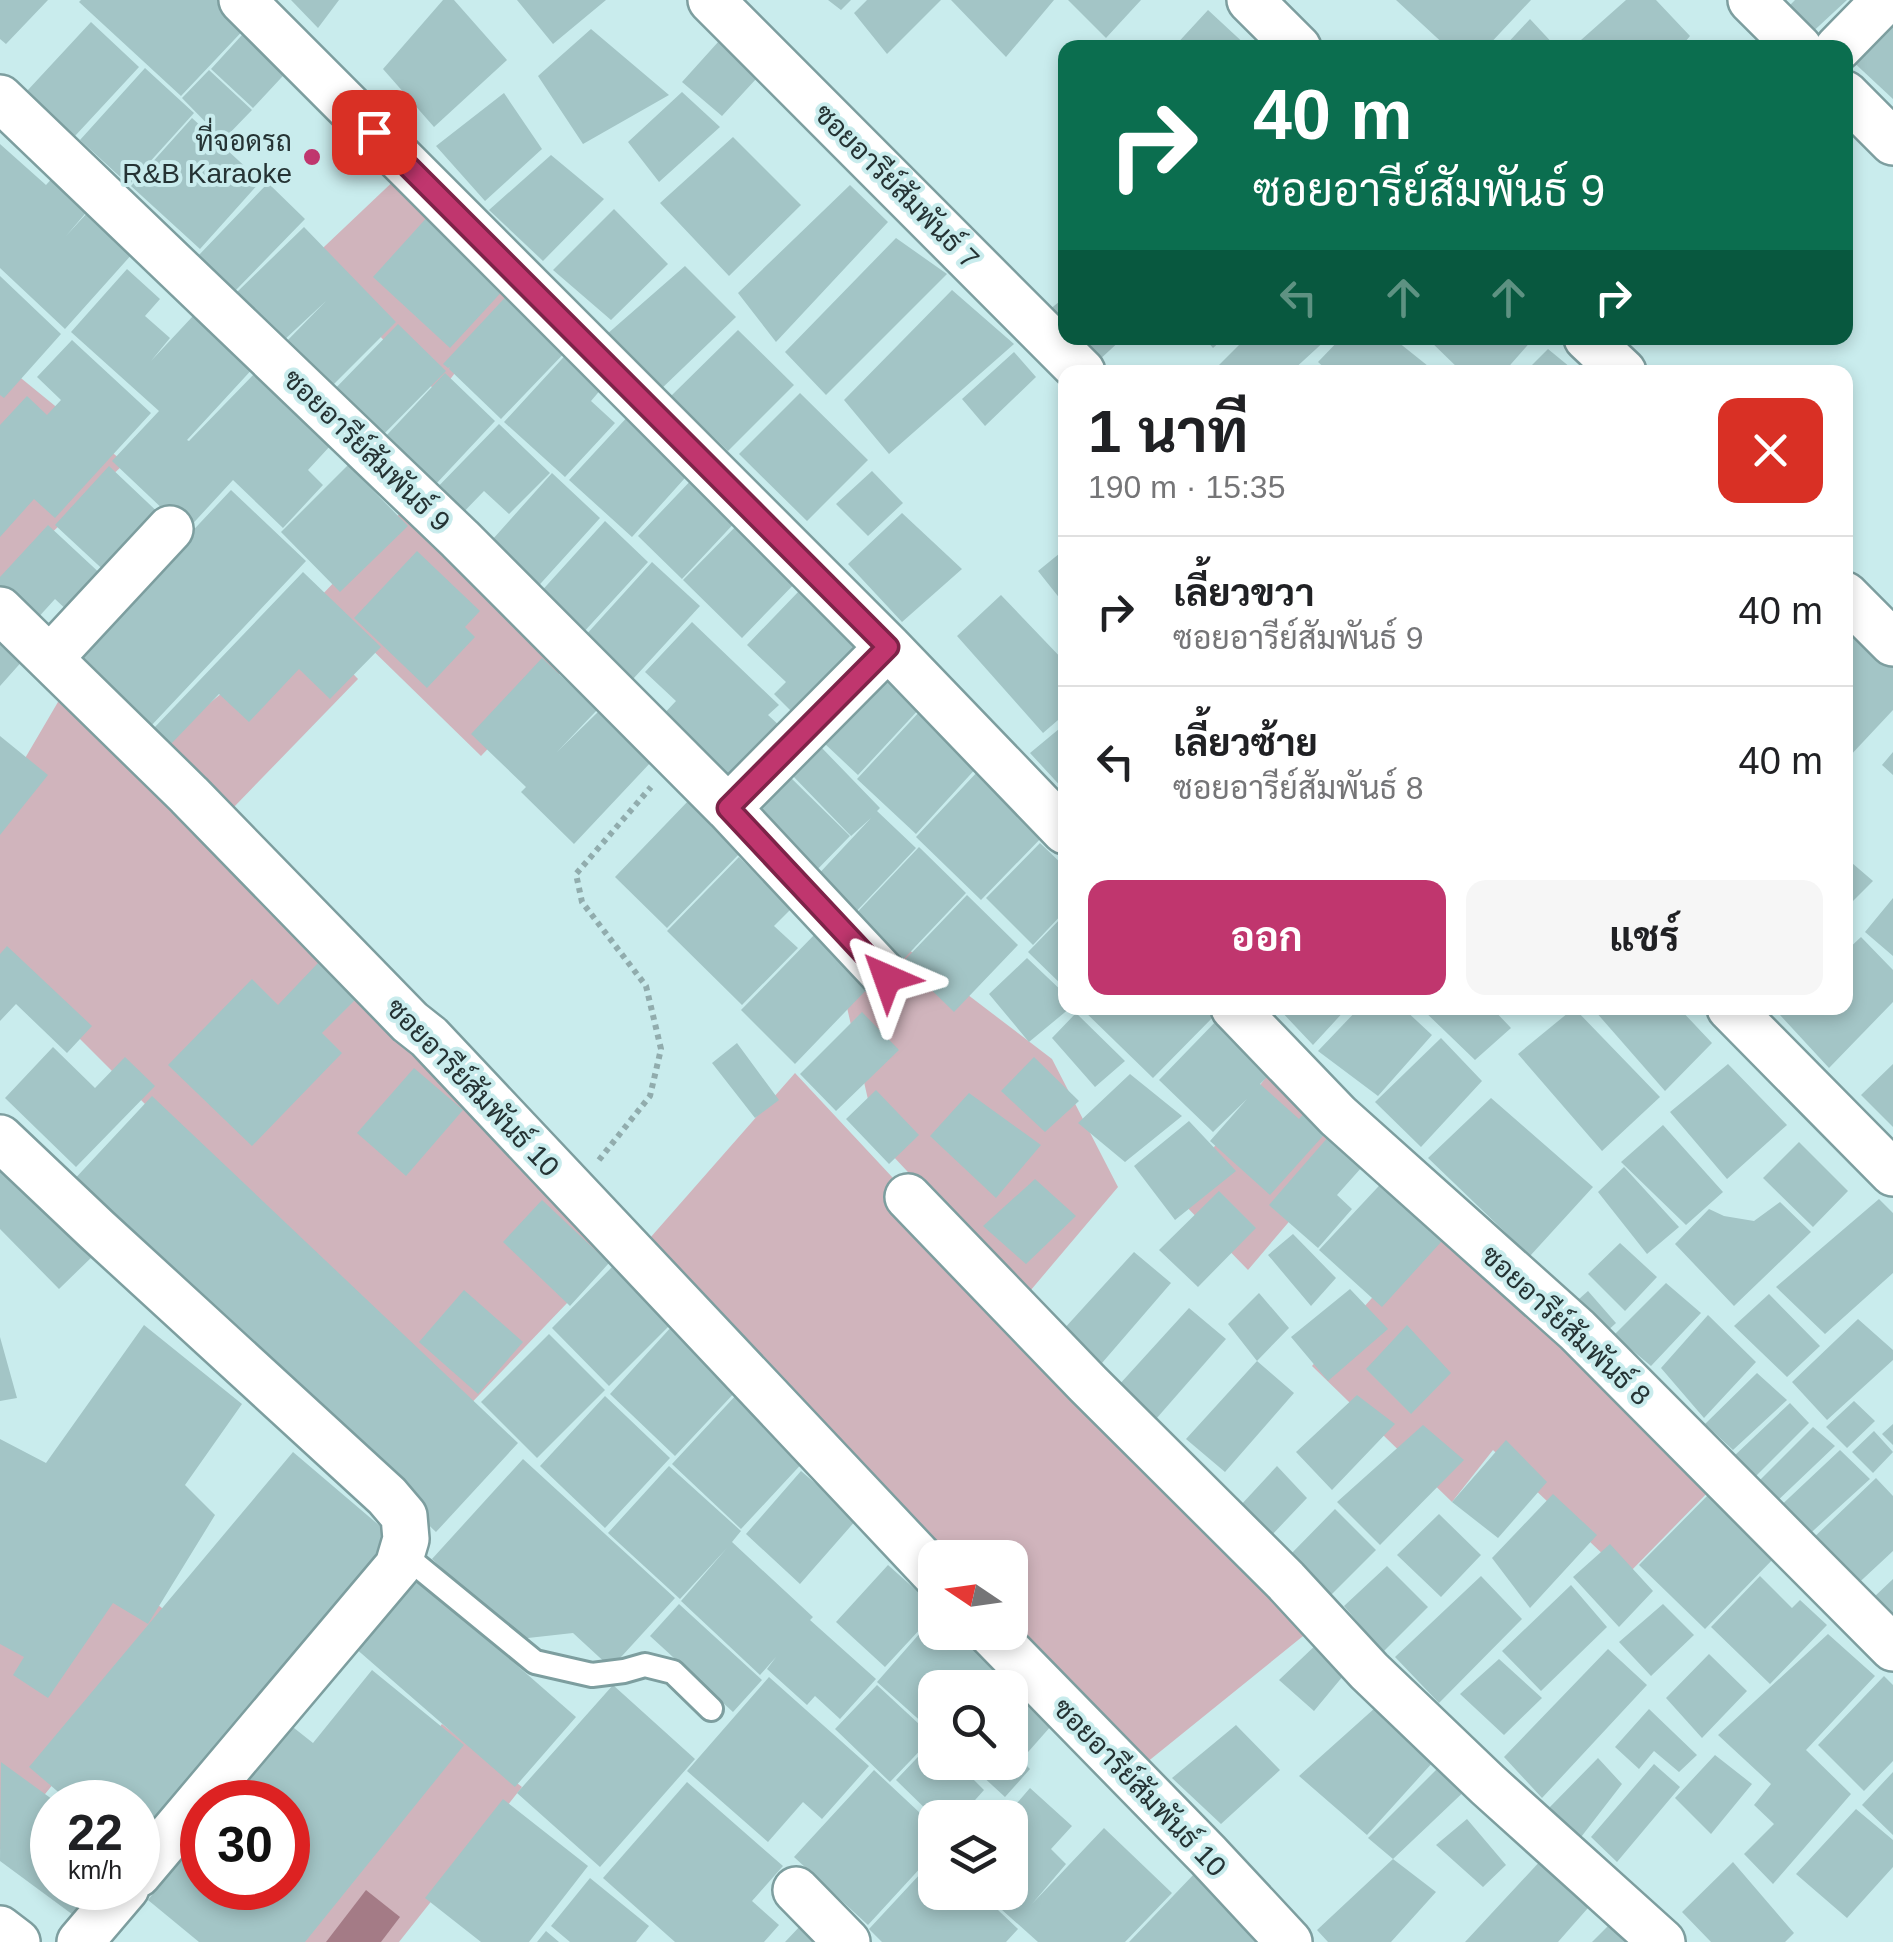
<!DOCTYPE html>
<html lang="th">
<head>
<meta charset="utf-8">
<style>
	:root { --surface:#fff; --page:#f6f6f6; --text:#202124; --muted:#757577; --line:#e0e0e0; --accent:#c0366e }
	body { margin:0; font-family:Arial,Sarabun,sans-serif; background:var(--page); color:var(--text); height:100vh; display:flex; flex-direction:column; font-size:38px; white-space:nowrap }
	* { box-sizing:border-box; margin:0 }
	p { font-size:32px; color:var(--muted) }
	.icon { flex:none; width:55px; height:55px; fill:none; stroke:currentColor; stroke-width:2; stroke-linecap:round; stroke-linejoin:round }
	.map { position:relative; flex:1; overflow:hidden }
	.details { position:absolute; left:1058px; top:365px; width:795px; height:650px; display:flex; flex-direction:column; background:var(--surface); border-radius:20px; box-shadow:0 5px 15px #0003 }
	.details>* { flex:none }
	.guide { position:absolute; left:1058px; top:40px; width:795px; height:305px; border-radius:20px; box-shadow:0 5px 15px #0003; background:#0b6e4f; color:#fff; overflow:hidden }
	.needle { width:65px; rotate:283deg }
	.tools { position:absolute; left:918px; top:1540px; display:grid; gap:20px }
	.tools a { display:grid; place-items:center; width:110px; height:110px; border-radius:20px; background:var(--surface); box-shadow:0 5px 15px #0003; font-size:50px }
	.speed { position:absolute; left:30px; top:1780px; display:flex; gap:20px; font-size:50px; font-weight:700; text-align:center }
	.speed>* { display:grid; place-content:center; width:130px; height:130px; border-radius:50%; background:var(--surface); box-shadow:0 5px 15px #0003; line-height:1 }
	.speed small { font-size:25px; font-weight:400 }
	.speed .limit { border:15px solid #d22; background:#fff; color:#111 }
	.pin { position:absolute; display:grid; place-items:center; width:85px; height:85px; color:#fff; margin:-42px; border-radius:20px; box-shadow:0 5px 15px #0006 }
	.me { position:absolute; width:110px; margin:-55px; rotate:317deg; stroke-linejoin:round; filter:drop-shadow(0 0 8px #0008) }
	.turn { display:flex; align-items:center; gap:35px; height:210px; padding:0 30px; font-size:45px }
	.turn .icon { width:130px; height:130px; stroke-width:2.5 }
	.turn b { display:block; font-size:70px; line-height:85px }
	.lanes { display:flex; align-items:center; height:95px; padding:0 30px; background:#0003; justify-content:center; gap:50px; direction:ltr }
	.lanes .off { opacity:.35 }
	.round { display:grid; place-items:center; flex:none; width:105px; height:105px; border-radius:20px; background:var(--page) }
	.summary { display:flex; align-items:center; justify-content:space-between; height:170px; padding:0 30px }
	h1 { font-size:60px; font-weight:700; line-height:75px }
	.primary-button { display:flex; gap:20px; margin-top:auto; padding:20px 30px }
	.primary-button a { flex:1; height:115px; border-radius:20px; background:var(--accent); color:#fff; font-size:40px; font-weight:700; line-height:115px; text-align:center }
	.primary-button a+a { background:var(--page); color:var(--text) }
	ul { padding:0; list-style:none }
	li { display:flex; align-items:center; gap:30px; height:150px; padding:0 30px; border-top:2px solid var(--line) }
	li div { flex:1 }
	li b { display:block; font-size:38px }
	li em { font-style:normal }
	.map>svg:first-child { display:block }
	.green { fill:#d0b4bc }
	.water { fill:#a47b86 }
	.building { fill:#a3c5c6 }
	.lines { fill:none; stroke-linecap:round; stroke-linejoin:round }
	.service-casing { stroke:#7d9e9f; stroke-width:28 }
	.minor-casing { stroke:#7d9e9f; stroke-width:50 }
	.path { stroke:#91acad; stroke-width:6; stroke-dasharray:5 5; stroke-linecap:butt }
	.service { stroke:#fff; stroke-width:22 }
	.minor { stroke:#fff; stroke-width:45 }
	.route-casing { stroke:#7d2348; stroke-width:25 }
	.route { stroke:#c0366e; stroke-width:18 }
	.poi-dot { fill:#c0366e; stroke:#c9eced; stroke-width:4 }
	.labels { text-anchor:middle; stroke-width:8; stroke-linejoin:round; paint-order:stroke }
	.poi-label { font-size:28px; fill:#253334; stroke:#c9eced; text-anchor:end }
	.street-label { font-size:28px; fill:#253334; stroke:#c9eced }
</style>
</head>
<body>
<div class="map">
<svg width="1893" height="1942" viewBox="0 0 1893 1942">
	<rect width="100%" height="100%" fill="#c9eced"/>
	<path class="green" d="M402 173 520 287 439 394 306 264Z
		M0 361 125 463 0 582Z
		M407 506 565 668 481 756 319 598Z
		M306 624 358 679 234 807 160 744Z
		M65 690 613 1255 458 1417 0 959V801Z
		M896 940 1052 1059 1118 1187 1025 1297 877 1139 846 1003Z
		M1272 1069 1350 1150 1248 1270 1177 1197Z
		M795 1073 1313 1628 1146 1763 1010 1623V1558L949 1557 650 1238Z
		M1437 1224 1715 1485 1626 1576 1493 1450 1452 1502 1312 1366Z
		M0 1479 182 1624 0 1850Z
		M442 1724 522 1787 399 1942H270Z"/>
	<path class="water" d="M366 1890 400 1917 381 1942H326Z"/>
	<path class="building" d="M0 0H48L6 44 0 39Z
		M81 0H227L251 22 181 96 79 2Z
		M291 0H339L318 28Z
		M443 0H454L507 60 434 127 383 69Z
		M517 0H606L553 44Z
		M828 0H851L841 10Z
		M867 0H941L887 54 854 13Z
		M951 0H1054L1006 57Z
		M1068 0H1141L1106 38Z
		M1396 0H1531L1486 48H1448Z
		M1626 0H1656L1690 36 1680 48H1572Z
		M1795 0H1847L1806 38 1788 7Z
		M1893 7V99L1848 57Z
		M1208 10 1249 48H1173Z
		M1530 19 1557 48H1503Z
		M91 22 139 67 75 136 27 91Z
		M252 24 294 64 253 108 211 69Z
		M591 29 669 95 583 144 538 76Z
		M719 41 756 79 722 116 682 82Z
		M145 68 194 113 129 185 80 140Z
		M209 70 252 110 223 140 182 98Z
		M682 92 720 127 659 182 628 142Z
		M504 93 542 149 485 201 436 146Z
		M192 118 261 181 200 249 131 186Z
		M733 137 801 205 729 276 660 203Z
		M0 144 46 185 55 175 90 208 66 236 88 212 133 253 65 329 0 268Z
		M551 155 604 199 543 261 489 210Z
		M268 183 305 219 235 291 198 256Z
		M850 185 888 222 776 342 738 293Z
		M614 209 668 264 611 320 553 270Z
		M430 214 507 286 450 348 373 277Z
		M304 227 396 322 328 390 283 345 326 301 282 342 235 294Z
		M896 238 947 274 826 395 785 352Z
		M685 266 736 317 658 392 606 335Z
		M127 269 160 299 145 316 170 338 151 361 193 316 215 337 222 330 257 364 187 440 189 441 258 370 331 445 308 470 323 485 283 528 233 480 186 531 112 461 159 411 71 332Z
		M0 276 61 334 4 398 0 395Z
		M513 289 572 345 501 419 449 369 450 367 448 368 443 364Z
		M952 290 1014 344 889 454 844 400Z
		M1065 297V324L1049 310Z
		M398 324 446 371 377 441 329 395Z
		M738 330 794 385 728 451 671 396Z
		M1077 338H1123L1097 362Z
		M1204 338H1224L1213 348Z
		M1246 338H1328L1291 372H1212Z
		M1341 338H1393L1428 366 1423 372H1329L1318 362Z
		M1427 338H1534L1504 372H1462Z
		M72 340 151 413 55 518 34 499 0 537V425L27 396 47 415 61 400 37 377Z
		M572 348 608 381 591 401 615 423 565 477 504 422Z
		M1548 349 1576 372H1525Z
		M1014 352 1036 377 985 426 962 399Z
		M445 373 495 421 436 484 386 436Z
		M800 393 868 460 807 521 739 454Z
		M631 413 693 469 632 537 569 480Z
		M499 424 550 473 509 514 484 491 455 521 429 496Z
		M348 465 408 526 340 592 281 532Z
		M109 466 165 519 111 577 55 525Z
		M872 471 903 503 868 536 836 504Z
		M552 473 600 518 532 593 484 549Z
		M696 475 740 517 682 579 638 536Z
		M231 490 306 561 150 727 75 656Z
		M902 513 962 569 902 622 848 564Z
		M744 518 802 576 742 638 683 580Z
		M605 521 648 562 581 635 538 595Z
		M48 525 105 578 71 614 55 599 35 621 0 587V577Z
		M1065 549V605L1038 571Z
		M417 551 480 611 465 627 475 637 427 688 354 618Z
		M652 562 700 606 622 691 575 647Z
		M303 572 381 647 330 699 299 669 249 722 219 694 171 744 154 728Z
		M800 590 865 654 800 720 774 694 786 682 747 645Z
		M1001 595 1065 662V714L1043 733 957 636Z
		M692 622 779 705 768 715 782 728 730 784 660 718 676 701 645 672Z
		M1845 624 1893 668V710L1848 758 1845 756Z
		M0 635 25 658 0 686Z
		M542 658 597 710 557 752 599 711 652 761 574 844 521 792 526 787 471 734Z
		M887 676 921 707 858 775 824 743Z
		M921 710 979 765 916 834 857 779Z
		M1065 724V791L1030 753Z
		M0 736 48 775 0 835Z
		M820 746 880 808 877 811 916 848 852 916 813 880 871 818 851 836 791 774Z
		M1893 752V775L1882 765Z
		M979 770 1045 834 981 900 916 837Z
		M788 775 850 836 809 878 747 816Z
		M690 799 743 850 667 928 615 877Z
		M1040 843 1065 867V911L1033 945 986 898Z
		M919 847 966 893 897 966 850 920Z
		M739 857 792 908 774 926 798 948 742 1005 667 931Z
		M1845 857 1873 881 1845 909Z
		M967 895 1018 945 954 1012 903 962Z
		M1893 898V956L1865 932Z
		M1065 914V988L1028 952Z
		M816 933 870 986 795 1064 741 1010Z
		M1861 937 1893 970V1002L1829 1068 1780 1015 1787 1008H1845V952Z
		M7 946 92 1026 67 1053 16 1004 0 1021V954Z
		M1027 958 1065 994V1008H1070L1029 1042 989 994Z
		M318 963 355 1000 322 1033 342 1053 252 1146 168 1065 252 979 278 1005Z
		M1081 1008H1216L1219 1011 1153 1078Z
		M1278 1008H1347L1313 1045Z
		M1359 1008H1403L1432 1035 1378 1096 1318 1051Z
		M1421 1008H1492L1511 1028 1475 1060Z
		M1574 1008 1660 1097 1602 1151 1518 1054Z
		M1598 1008H1679L1712 1043 1665 1091 1595 1011Z
		M862 1012 899 1050 836 1111 800 1074Z
		M1076 1013 1125 1061 1095 1087 1052 1038Z
		M1221 1016 1275 1069 1260 1084 1299 1119 1310 1107 1331 1127 1270 1195 1210 1141 1247 1099 1213 1132 1159 1080Z
		M1441 1038 1482 1081 1421 1147 1375 1102Z
		M737 1043 779 1100 755 1118 712 1063Z
		M53 1047 95 1088 125 1057 155 1086 76 1167 5 1098Z
		M1034 1057 1079 1101 1045 1132 1001 1091Z
		M1728 1064 1787 1125 1727 1179 1670 1112Z
		M1893 1064V1127L1861 1095Z
		M414 1068 463 1110 406 1176 357 1133Z
		M1130 1074 1182 1116 1125 1162 1078 1123Z
		M876 1090 919 1135 889 1164 846 1119Z
		M969 1093 1041 1145 996 1198 930 1136Z
		M152 1096 518 1443 436 1532 70 1184Z
		M1491 1098 1593 1187 1530 1256 1428 1158Z
		M1189 1121 1236 1171 1175 1220 1134 1166Z
		M1663 1125 1723 1192 1686 1225 1621 1162Z
		M1336 1128 1370 1158 1337 1195 1352 1209 1318 1248 1269 1205Z
		M1799 1142 1848 1191 1813 1227 1763 1178Z
		M0 1166 96 1253 59 1289 0 1229Z
		M1624 1167 1679 1227 1647 1254 1598 1192Z
		M1391 1173 1452 1230 1382 1307 1319 1250Z
		M1035 1179 1076 1216 1026 1264 983 1226Z
		M1219 1191 1256 1228 1198 1287 1159 1250Z
		M1879 1199 1893 1213V1273L1825 1334 1776 1287Z
		M542 1200 609 1263 570 1306 503 1242Z
		M1780 1202 1811 1232 1734 1306 1675 1244 1709 1209 1724 1216 1754 1221Z
		M1293 1234 1336 1278 1311 1306 1268 1255Z
		M1620 1243 1657 1277 1625 1311 1588 1274Z
		M1134 1252 1171 1283 1102 1363 1063 1330Z
		M615 1264 673 1322 609 1386 552 1328Z
		M1666 1283 1701 1313 1651 1366 1614 1335Z
		M1350 1289 1388 1329 1328 1381 1291 1337Z
		M464 1290 523 1342 478 1394 419 1342Z
		M1588 1291 1616 1323 1592 1345 1560 1316Z
		M1259 1293 1289 1328 1257 1361 1294 1393 1225 1472 1186 1439 1257 1361 1228 1324Z
		M1769 1294 1820 1346 1787 1377 1734 1326Z
		M1189 1308 1226 1339 1156 1419 1118 1386Z
		M1708 1315 1756 1362 1704 1418 1661 1368Z
		M1858 1319 1893 1350V1360L1827 1420 1792 1382Z
		M144 1325 242 1404 185 1485 215 1515 148 1624 113 1603 48 1698 13 1675 24 1657 0 1644V1439L46 1463Z
		M673 1325 739 1388 675 1456 610 1394Z
		M1407 1325 1451 1373 1411 1414 1366 1369Z
		M549 1334 605 1390 537 1458 481 1402Z
		M0 1337 17 1398 0 1401Z
		M1757 1373 1787 1400 1733 1450 1705 1424Z
		M738 1393 807 1458 741 1529 672 1464Z
		M1357 1395 1395 1424 1332 1490 1296 1452Z
		M605 1396 670 1458 605 1528 540 1466Z
		M1854 1401 1875 1421 1847 1448 1826 1427Z
		M1790 1403 1809 1423 1752 1480 1733 1457Z
		M1893 1424V1445L1882 1434Z
		M1423 1425 1464 1460 1380 1545 1337 1502Z
		M1813 1427 1835 1446 1775 1503 1754 1486Z
		M1874 1431 1893 1452 1873 1473 1852 1452Z
		M1506 1440 1547 1482 1498 1538 1452 1502Z
		M1840 1450 1870 1479 1803 1540 1776 1510Z
		M293 1452 394 1538 138 1844V1802H70L29 1767Z
		M523 1459 675 1598 611 1668 573 1633 519 1639 432 1559Z
		M669 1466 741 1531 732 1542 813 1617 810 1620 876 1679 840 1719 815 1696 807 1705 767 1669 776 1657 760 1675 681 1601 727 1548 680 1599 608 1533Z
		M1277 1466 1307 1498 1270 1537 1240 1506Z
		M801 1471 857 1519 800 1584 746 1534Z
		M1876 1478 1893 1496V1551L1850 1591 1807 1544Z
		M1711 1492 1776 1556 1705 1629 1639 1565Z
		M1553 1494 1597 1535 1530 1608 1492 1558Z
		M1335 1509 1376 1550 1326 1600 1289 1556Z
		M1439 1514 1481 1555 1441 1597 1397 1555Z
		M1610 1544 1653 1591 1619 1627 1573 1577Z
		M888 1565 935 1607V1613L885 1667 836 1622Z
		M1387 1566 1428 1607 1383 1652 1344 1606Z
		M415 1576 576 1717 515 1787 354 1647Z
		M1481 1576 1522 1619 1439 1703 1395 1657Z
		M1760 1576 1792 1608 1800 1600 1827 1625 1770 1684 1711 1627Z
		M1893 1579V1618L1873 1598Z
		M1571 1585 1607 1627 1541 1691 1502 1651Z
		M679 1604 762 1680 733 1712 650 1636Z
		M1663 1604 1694 1635 1651 1676 1619 1642Z
		M935 1616V1632H971L1007 1665 986 1688H935V1734L877 1682Z
		M1828 1634 1875 1676 1806 1750 1851 1794 1773 1884 1744 1854 1774 1824 1754 1805 1771 1784 1718 1735Z
		M1320 1641 1348 1670 1314 1711 1279 1680Z
		M1608 1649 1647 1685 1542 1798 1504 1757Z
		M1709 1654 1747 1691 1702 1738 1666 1698Z
		M1499 1659 1542 1698 1504 1735 1460 1694Z
		M372 1670 464 1745 305 1942H199L148 1900 202 1832V1888H288V1802H226L289 1724 313 1743Z
		M1011 1674 1059 1717 1021 1760 1030 1769 1005 1797 967 1762H1010V1688H999Z
		M1884 1676 1893 1685V1761L1864 1791 1818 1745Z
		M769 1677 869 1766 822 1819 803 1802 768 1842 687 1771Z
		M613 1685 695 1759 600 1867 517 1793Z
		M877 1685 933 1737 890 1782 835 1729Z
		M1385 1699 1443 1751 1367 1835 1299 1776Z
		M1649 1709 1697 1755 1679 1772 1654 1751 1639 1769 1615 1747Z
		M1236 1725 1280 1770 1221 1824 1172 1778Z
		M935 1739V1762H956L984 1790 959 1818H935L896 1780Z
		M1715 1755 1752 1784 1711 1834 1675 1798Z
		M1598 1758 1622 1784 1578 1841 1547 1810Z
		M1445 1761 1472 1784 1393 1859 1436 1892 1391 1942H1328L1317 1930 1393 1859 1368 1838Z
		M1 1762 56 1802H52V1888H110L84 1923 0 1861Z
		M1654 1764 1680 1787 1617 1862 1591 1837Z
		M874 1770 935 1827V1852L868 1925 794 1857Z
		M1893 1772V1835L1862 1805Z
		M687 1782 783 1866 752 1901 779 1925 764 1942H675L603 1878Z
		M1030 1788 1072 1826 1051 1849 1066 1864 1032 1904 1104 1828 1172 1893 1125 1942H1038L982 1892H1010V1818H1004Z
		M503 1799 588 1866 529 1942H481L425 1898Z
		M981 1807 993 1818H971Z
		M1856 1809 1893 1840V1867L1847 1918 1796 1874Z
		M1467 1819 1506 1865 1483 1887 1436 1845Z
		M935 1858V1892H979L1018 1929 1006 1942H882L869 1929Z
		M1543 1858 1595 1900 1558 1942H1465Z
		M1733 1862 1794 1933 1785 1942H1711L1682 1912Z
		M1196 1872 1269 1942H1129Z
		M590 1878 649 1926 636 1942H570L551 1926Z
		M802 1924 820 1942H785Z
		M1608 1926 1630 1942H1592Z
		M546 1931 559 1942H537Z"/>
	<g class="lines">
		<defs>
			<path id="service" d="M402 1553 535 1662 592 1675 624 1671 645 1665 673 1672 711 1709"/>
			<path id="minor" d="M242 0 888 647 1065 831
				M711 0 1082 372
				M1250 0 1298 48
				M1751 0 1799 48
				M1838 48 1885 0
				M1845 94 1893 142
				M0 98 460 539 728 808 887 978
				M1587 338 1623 372
				M1845 595 1893 643
				M0 610 189 795 410 1022 429 1037 935 1574
				M50 658 170 529
				M728 808 888 647
				M1234 1008 1338 1116 1577 1330 1893 1648
				M1730 1008 1893 1173
				M0 1138 96 1229 387 1496 404 1516 406 1539 398 1566 138 1874
				M908 1197 1088 1384 1285 1580 1369 1671 1488 1785 1662 1942
				M990 1632 1208 1855 1289 1942
				M796 1890 847 1942
				M0 1929 17 1942
				M80 1942 126 1888"/>
		</defs>
		<use href="#service" class="service-casing"/>
		<use href="#minor" class="minor-casing"/>
		<path class="path" d="M599 1160 650 1096 661 1049 646 986 582 902 576 874 651 787"/>
		<use href="#service" class="service"/>
		<use href="#minor" class="minor"/>
	</g>
	<g class="lines">
		<defs>
			<path id="route" d="M374 132 888 647 728 808 887 978"/>
		</defs>
		<use href="#route" class="route-casing"/>
		<use href="#route" class="route"/>
	</g>
	<circle class="poi-dot" cx="312" cy="157" r="10"/>
	<g class="labels">
		<g class="poi-label">
			<text x="292" y="151">ที่จอดรถ<tspan x="292" dy="32">R&amp;B Karaoke</tspan></text>
		</g>
		<g class="street-label">
			<text transform="translate(897 186) rotate(45)" y="10">ซอยอารีย์สัมพันธ์ 7</text>
			<text transform="translate(367 450) rotate(44)" y="10">ซอยอารีย์สัมพันธ์ 9</text>
			<text transform="translate(473 1087) rotate(46)" y="10">ซอยอารีย์สัมพันธ์ 10</text>
			<text transform="translate(1566 1325) rotate(43)" y="10">ซอยอารีย์สัมพันธ์ 8</text>
			<text transform="translate(1140 1787) rotate(46)" y="10">ซอยอารีย์สัมพันธ์ 10</text>
		</g>
	</g>
</svg>
<div class="tools">
<a><svg class="needle" viewBox="-14 -14 28 28"><path d="M0-13l5 13h-10z" fill="#e53935"/><path d="M0 13l5-13h-10z" fill="#757577"/></svg></a>
<a><svg class="icon" aria-label="search" viewBox="0 0 24 24"><circle cx="10" cy="10" r="6"/><path d="M15 15l6 6"/></svg></a>
<a><svg class="icon" aria-label="layers" viewBox="0 0 24 24"><path d="M12 4l9 5-9 5-9-5zM3 14l9 5 9-5"/></svg></a>
</div>
<div class="speed"><div>22<small>km/h</small></div><div class="limit">30</div></div>
<div class="pin" style="left:374px;top:132px;background:#d93025"><svg class="icon" aria-label="arrive" viewBox="0 0 24 24"><path d="M6 21V4h12l-3 4 3 4H6"/></svg></div>
<svg class="me" style="left:887px;top:978px" viewBox="-20 -20 40 40"><path d="M0-17L14 15 0 8-14 15z" fill="#c0366e" stroke="#fff" stroke-width="4"/></svg>
<div class="guide">
<div class="turn"><svg class="icon" aria-label="right" viewBox="0 0 24 24"><path d="M7 20v-9h11M14 6l5 5-5 5"/></svg><div><b>40 m</b>ซอยอารีย์สัมพันธ์ 9</div></div>
<div class="lanes"><svg class="icon off" aria-label="left" viewBox="0 0 24 24"><path d="M17 20v-9H6M10 6l-5 5 5 5"/></svg><svg class="icon off" aria-label="ahead" viewBox="0 0 24 24"><path d="M12 20V5M6 11l6-6 6 6"/></svg><svg class="icon off" aria-label="ahead" viewBox="0 0 24 24"><path d="M12 20V5M6 11l6-6 6 6"/></svg><svg class="icon" aria-label="right" viewBox="0 0 24 24"><path d="M7 20v-9h11M14 6l5 5-5 5"/></svg></div>
</div>
<section class="details">
<div class="summary"><div><h1>1 นาที</h1><p>190 m · 15:35</p></div><a class="round" style="background:#d93025;color:#fff"><svg class="icon" aria-label="close" viewBox="0 0 24 24"><path d="M6 6l12 12M18 6L6 18"/></svg></a></div>
<ul>
<li><svg class="icon" aria-label="right" viewBox="0 0 24 24"><path d="M7 20v-9h11M14 6l5 5-5 5"/></svg><div><b>เลี้ยวขวา</b><p>ซอยอารีย์สัมพันธ์ 9</p></div><em>40 m</em></li>
<li><svg class="icon" aria-label="left" viewBox="0 0 24 24"><path d="M17 20v-9H6M10 6l-5 5 5 5"/></svg><div><b>เลี้ยวซ้าย</b><p>ซอยอารีย์สัมพันธ์ 8</p></div><em>40 m</em></li>
</ul>
<div class="primary-button"><a>ออก</a><a>แชร์</a></div>
</section>
</div>
</body>
</html>
